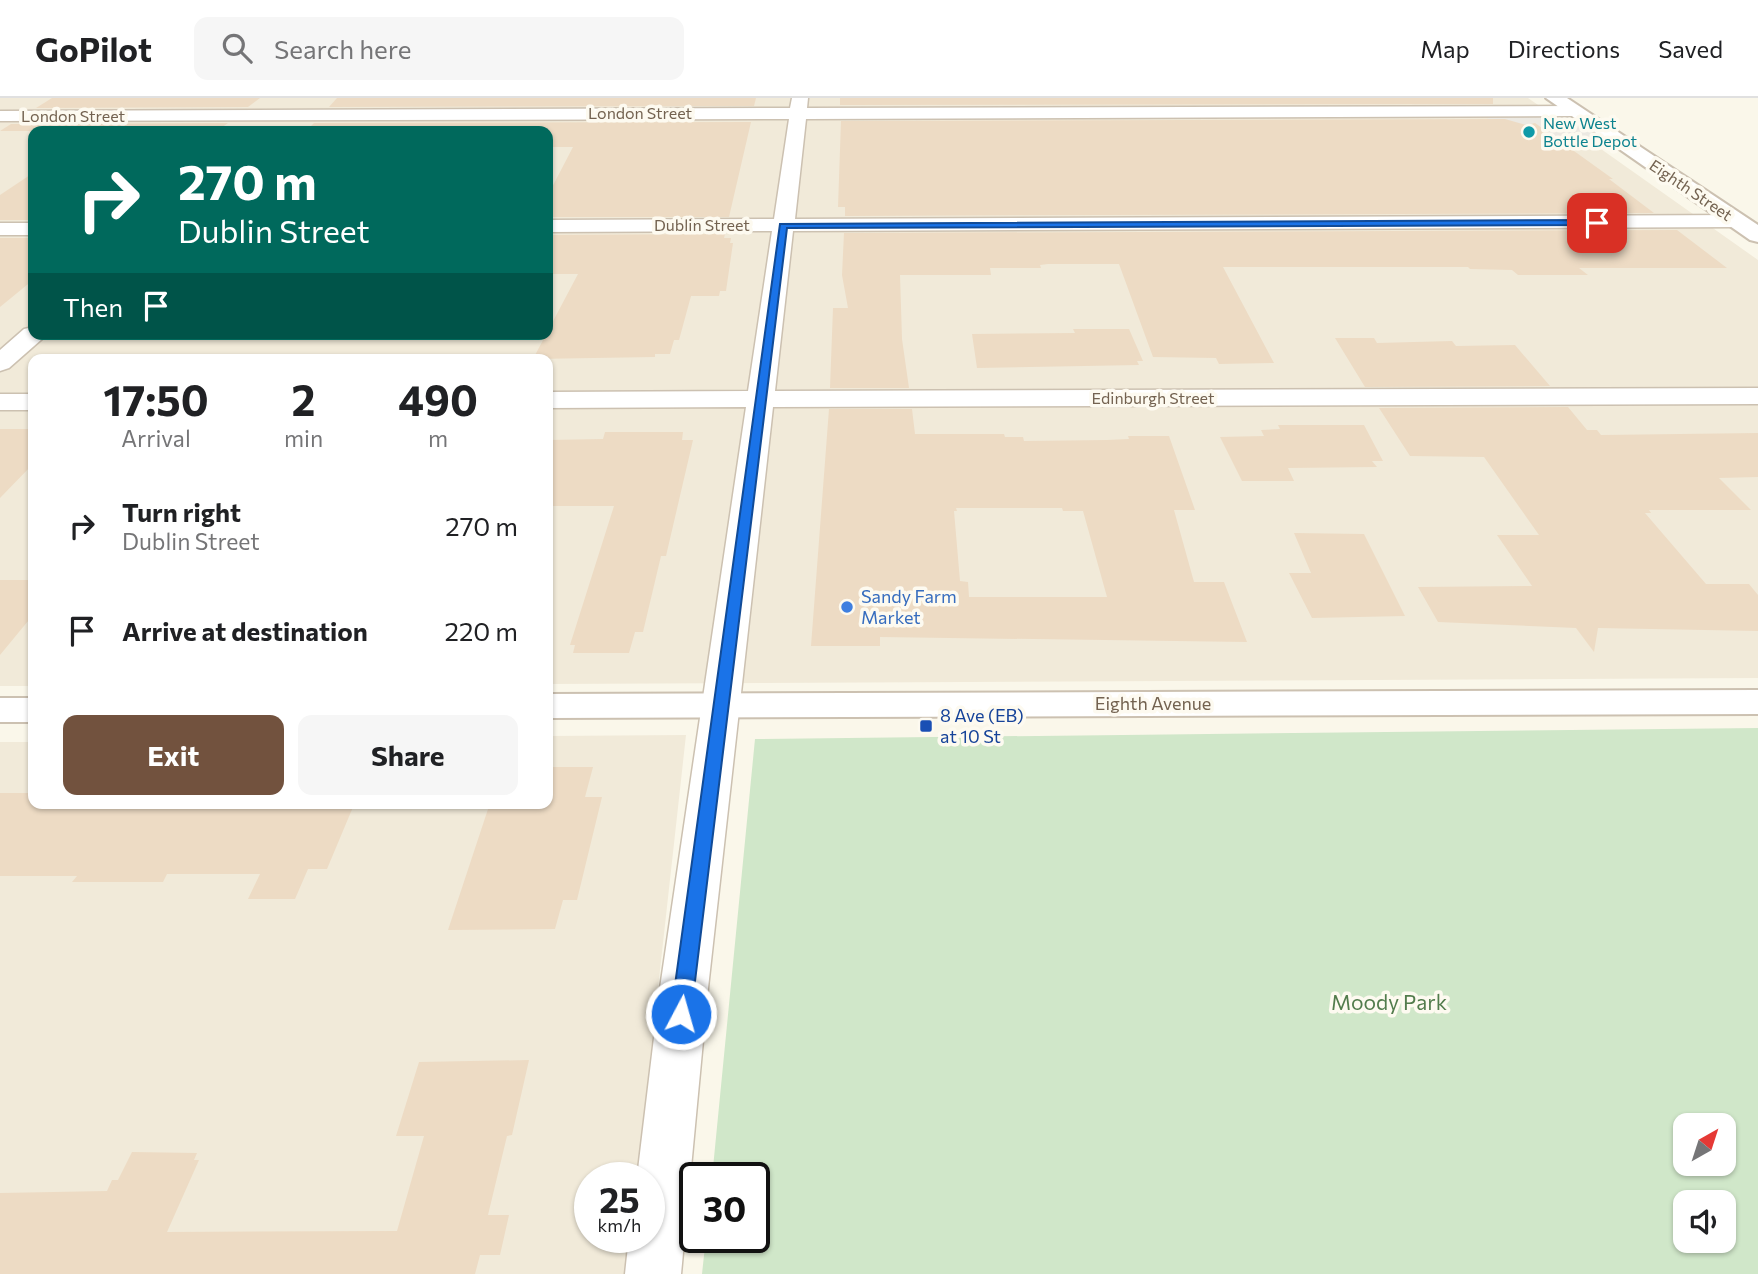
<!DOCTYPE html>
<html lang="en">
<head>
<meta charset="utf-8">
<style>
	:root { --surface:#fff; --page:#f6f6f6; --text:#202124; --muted:#757577; --line:#e0e0e0; --accent:#72523e }
	body { margin:0; font-family:Commissioner,sans-serif; background:var(--page); color:var(--text); height:100vh; display:flex; flex-direction:column; font-size:26px; white-space:nowrap }
	* { box-sizing:border-box; margin:0 }
	p { font-size:23px; color:var(--muted) }
	.icon { flex:none; width:38px; height:38px; fill:none; stroke:currentColor; stroke-width:2; stroke-linecap:round; stroke-linejoin:round }
	.map { position:relative; flex:1; overflow:hidden }
	.drawer { position:absolute; left:28px; top:256px; width:525px; height:455px; display:flex; flex-direction:column; background:var(--surface); border-radius:14px; box-shadow:0 2px 5px #0004 }
	.drawer>* { flex:none }
	.banner { position:absolute; left:28px; top:28px; width:525px; height:214px; border-radius:14px; box-shadow:0 2px 5px #0004; background:#00695c; color:#fff; overflow:hidden }
	.needle { width:46px; rotate:39deg }
	.fabs { position:absolute; left:1673px; top:1015px; display:grid; gap:14px }
	.fabs a { display:grid; place-items:center; width:63px; height:63px; border-radius:14px; background:var(--surface); box-shadow:0 2px 5px #0004; font-size:35px }
	.speed { position:absolute; left:574px; top:1064px; display:flex; gap:14px; font-size:35px; font-weight:700; text-align:center }
	.speed>* { display:grid; place-content:center; width:91px; height:91px; border-radius:50%; background:var(--surface); box-shadow:0 2px 5px #0004; line-height:1 }
	.speed small { font-size:18px; font-weight:400 }
	.speed .limit { border:4px solid #111; border-radius:10px; background:#fff; color:#111 }
	.pin { position:absolute; display:grid; place-items:center; width:60px; height:60px; color:#fff; margin:-30px; border-radius:14px; box-shadow:0 4px 10px #0006 }
	.me { position:absolute; width:77px; margin:-38px; rotate:6deg; stroke-linejoin:round; filter:drop-shadow(0 0 5px #0008) }
	.turn { display:flex; align-items:center; gap:24px; height:147px; padding:0 35px; font-size:32px }
	.turn .icon { width:91px; height:91px; stroke-width:2.5 }
	.turn b { display:block; font-size:49px; line-height:60px }
	.then { display:flex; align-items:center; height:66px; padding:0 35px; background:#0003; gap:14px; font-size:26px }
	.eta { display:flex; justify-content:space-evenly; align-items:center; height:119px; text-align:center }
	.eta b { font-size:42px; font-weight:700; line-height:49px }
	.cta { display:flex; gap:14px; margin-top:auto; padding:14px 35px }
	.cta a { flex:1; height:80px; border-radius:14px; background:var(--accent); color:#fff; font-size:28px; font-weight:700; line-height:80px; text-align:center }
	.cta a+a { background:var(--page); color:var(--text) }
	ul { padding:0; list-style:none }
	li { display:flex; align-items:center; gap:21px; height:105px; padding:0 35px }
	li div { flex:1 }
	li b { display:block; font-size:26px }
	li em { font-style:normal }
	header { display:flex; align-items:center; gap:42px; box-sizing:border-box; height:98px; padding:0 35px; background:var(--surface); border-bottom:2px solid var(--line) }
	header strong { font-size:33px }
	nav { display:flex; gap:38px; margin-inline-start:auto; font-size:24px }
	.search { width:490px; height:63px; background:var(--page); display:flex; align-items:center; gap:18px; box-sizing:border-box; padding:0 24px; border-radius:14px; color:var(--muted); font-size:26px }
	.map>svg:first-child { display:block }
	.residential { fill:#f1ead9; fill-rule:evenodd }
	.industrial { fill:#ece9e2 }
	.green { fill:#d0e7c9; fill-rule:evenodd }
	.building { fill:#eddbc4; fill-rule:evenodd }
	.lines { fill:none; stroke-linecap:round; stroke-linejoin:round }
	.minor-casing { stroke:#ccc1b1; stroke-width:3 }
	.tertiary-casing { stroke:#ccc1b1; stroke-width:4 }
	.minor { fill:#fff; fill-rule:evenodd }
	.tertiary { fill:#fff; fill-rule:evenodd }
	.route { fill:#1a73e8; stroke:#114b97; stroke-width:2 }
	.culture-dot { fill:#0f9aa8; stroke:#fdfaf0; stroke-width:2.5 }
	.shop-dot { fill:#3f7fe0; stroke:#fdfaf0; stroke-width:2.5 }
	.transit-dot { fill:#1a4fb4; stroke:#fdfaf0; stroke-width:2.5 }
	.labels { text-anchor:middle; stroke-width:7; stroke-linejoin:round; paint-order:stroke }
	.far-street-label { font-size:16px; fill:#736250; stroke:#fdfaf0 }
	.far-culture-label { font-size:16px; fill:#0d838f; stroke:#fdfaf0; text-anchor:start }
	.shop-label { font-size:18px; fill:#366cbe; stroke:#fdfaf0; text-anchor:start }
	.street-label { font-size:18px; fill:#736250; stroke:#fdfaf0 }
	.transit-label { font-size:18px; fill:#164399; stroke:#fdfaf0; text-anchor:start }
	.near-park-label { font-size:21px; fill:#527c4c; stroke:#fdfaf0 }
</style>
</head>
<body>
<header>
<strong>GoPilot</strong>
<div class="search"><svg class="icon" aria-label="search" viewBox="0 0 24 24"><circle cx="10" cy="10" r="6"/><path d="M15 15l6 6"/></svg>Search here</div>
<nav><a>Map</a><a>Directions</a><a>Saved</a></nav>
</header>
<div class="map">
<svg width="1758" height="1176" viewBox="0 0 1758 1176">
	<rect width="100%" height="100%" fill="#faf7ea"/>
	<path class="residential" d="M0 0H1528L1554 18 1601 39H1584L1758 162V580L548 586V261H33V588H0ZM33 33H548V236H33Z
		M686 637 637 1080H590V1139H631L627 1176H0V644H33V705H548V638Z"/>
	<path class="industrial" d="M1485 18H1571L1601 39H1511Z"/>
	<path class="green" d="M1758 630V1176H702L706 1139H754V1080H712L755 641ZM1685 1027H1724V1066H1685ZM1685 1104H1724V1143H1685Z"/>
	<path class="building" d="M52 0H260L248 9 36 10Z
		M337 0H756L754 8 329 9Z
		M840 0H1493V6L840 7Z
		M1505 21 1526 27 1535 25 1613 81H1609L1654 115 845 118V109H838L841 23Z
		M751 24 729 119H548V97L573 49H548V33H306L314 25Z
		M228 25 217 33H0L11 26Z
		M33 75V122H0V97Z
		M1677 132 1727 170H1579L1588 177H1518L1512 172 1470 171 1468 169H1223L1274 265 1219 266 1216 260 1153 259 1119 166H1048L1040 167 1041 170H990L991 177H900L902 241 909 290H830L833 210H848L842 177 844 135Z
		M725 136 724 140H731L730 145H733L726 193H720L719 198H691L679 242H674L670 256H655V259L533 261 578 176H548V137Z
		M0 140H33V182L0 209Z
		M1073 231H1129L1143 263H1137L1139 267 977 270 972 236 1075 235Z
		M1335 240H1374L1377 245 1452 243 1456 248 1515 247 1550 288 1365 289Z
		M1568 309 1587 332H1597L1601 337 1758 335V379L1719 380 1751 412H1649L1651 415H1645L1706 486H1749L1758 497V533L1598 530 1594 554 1576 530 1438 524 1418 489 1532 488 1497 437H1539L1484 359 1410 358 1379 310Z
		M829 311H912L915 336H1004L1005 339H1023L1024 343 1107 342 1129 341 1128 338H1169L1195 412H1174L1194 484H1224L1247 544 880 539V548H811ZM956 410H1062L1063 413H1083L1107 499H969L968 484 960 483 954 413H957Z
		M1278 327H1364L1383 363H1372L1377 369 1288 370 1294 383H1242L1220 339 1264 338 1261 332 1280 331Z
		M0 331H33V366L0 400Z
		M605 334H683L682 342H693L666 458H661L643 534H635L629 555H573L575 547H570L614 408H548V342L603 341Z
		M1294 435 1364 436 1405 518 1312 520 1289 475H1311Z
		M0 482H33V517L0 557Z
		M548 669H593L585 699H602L577 802H563L555 831 448 832 490 705H548Z
		M0 695H33V705H281L279 709H353L327 771H308L295 801H248L260 776H167L163 784H72L77 778H0Z
		M529 962 512 1037 507 1038 488 1117H509L500 1157H480L475 1176H0V1095L107 1093 112 1082H118L132 1054 197 1055 194 1062H199L167 1134 397 1133 424 1038H396L419 964Z"/>
	<g class="lines">
		<defs>
			<path id="minor" d="M792 0H808L807 10 1574 8 1583 13 1574 18 806 21 795 121 1738 117 1745 119 1748 123 1745 127 1738 129 793 133 775 293 1758 290V306L773 309 708 890 681 1176H625L629 1139H649V1080H637L660 890 746 309 548 310V294L748 293 772 133 548 134V122L774 121 789 21 0 23V13L790 10Z
				M0 125H33V137H0Z
				M33 229V236H45L42 241 9 270 0 273V252L24 231Z
				M0 296H33V312H0Z"/>
			<path id="tertiary" d="M1546 0H1567L1758 127V144L1750 142Z
				M1758 592V616L548 620V596Z
				M0 600H33V624H0Z"/>
		</defs>
		<use href="#minor" class="minor-casing"/>
		<use href="#tertiary" class="tertiary-casing"/>
		<use href="#minor" class="minor"/>
		<use href="#tertiary" class="tertiary"/>
	</g>
	<path class="route" d="M1597 122 1602 125 1600 127 787 130 691 916 688 922 681 924 674 922 671 916 780 126Z"/>
	<circle class="culture-dot" cx="1529" cy="34" r="7"/>
	<circle class="shop-dot" cx="847" cy="509" r="7"/>
	<rect class="transit-dot" x="919" y="621" width="14" height="14" rx="3.5"/>
	<g class="labels">
		<g class="far-street-label">
			<text x="640" y="21">London Street</text>
			<text x="73" y="24">London Street</text>
			<text transform="translate(1691 92) rotate(34)" y="6">Eighth Street</text>
			<text x="702" y="133">Dublin Street</text>
			<text x="1153" y="306">Edinburgh Street</text>
		</g>
		<g class="far-culture-label">
			<text x="1543" y="31">New West<tspan x="1543" dy="18">Bottle Depot</tspan></text>
		</g>
		<g class="shop-label">
			<text x="861" y="505">Sandy Farm<tspan x="861" dy="21">Market</tspan></text>
		</g>
		<g class="street-label">
			<text x="1153" y="612">Eighth Avenue</text>
		</g>
		<g class="transit-label">
			<text x="940" y="624">8 Ave (EB)<tspan x="940" dy="21">at 10 St</tspan></text>
		</g>
		<g class="near-park-label">
			<text x="1389" y="912">Moody Park</text>
		</g>
	</g>
</svg>
<div class="fabs">
<a><svg class="needle" viewBox="-14 -14 28 28"><path d="M0-13l5 13h-10z" fill="#e53935"/><path d="M0 13l5-13h-10z" fill="#757577"/></svg></a>
<a><svg class="icon" aria-label="sound" viewBox="0 0 24 24"><path d="M4 9h4l5-4v14l-5-4H4zM17 9q2 3 0 6"/></svg></a>
</div>
<div class="speed"><div>25<small>km/h</small></div><div class="limit">30</div></div>
<div class="pin" style="left:1597px;top:125px;background:#d93025"><svg class="icon" aria-label="arrive" viewBox="0 0 24 24"><path d="M6 21V4h12l-3 4 3 4H6"/></svg></div>
<svg class="me" style="left:681px;top:916px" viewBox="-20 -20 40 40"><circle r="17" fill="#1a73e8" stroke="#fff" stroke-width="3"/><path d="M0-11L8 9 0 5-8 9z" fill="#fff"/></svg>
<div class="banner">
<div class="turn"><svg class="icon" aria-label="right" viewBox="0 0 24 24"><path d="M7 20v-9h11M14 6l5 5-5 5"/></svg><div><b>270 m</b>Dublin Street</div></div>
<div class="then">Then<svg class="icon" aria-label="arrive" viewBox="0 0 24 24"><path d="M6 21V4h12l-3 4 3 4H6"/></svg></div>
</div>
<section class="drawer">
<div class="eta">
<div><b>17:50</b><p>Arrival</p></div>
<div><b>2</b><p>min</p></div>
<div><b>490</b><p>m</p></div>
</div>
<ul>
<li><svg class="icon" aria-label="right" viewBox="0 0 24 24"><path d="M7 20v-9h11M14 6l5 5-5 5"/></svg><div><b>Turn right</b><p>Dublin Street</p></div><em>270 m</em></li>
<li><svg class="icon" aria-label="arrive" viewBox="0 0 24 24"><path d="M6 21V4h12l-3 4 3 4H6"/></svg><div><b>Arrive at destination</b></div><em>220 m</em></li>
</ul>
<div class="cta"><a>Exit</a><a>Share</a></div>
</section>
</div>
</body>
</html>
